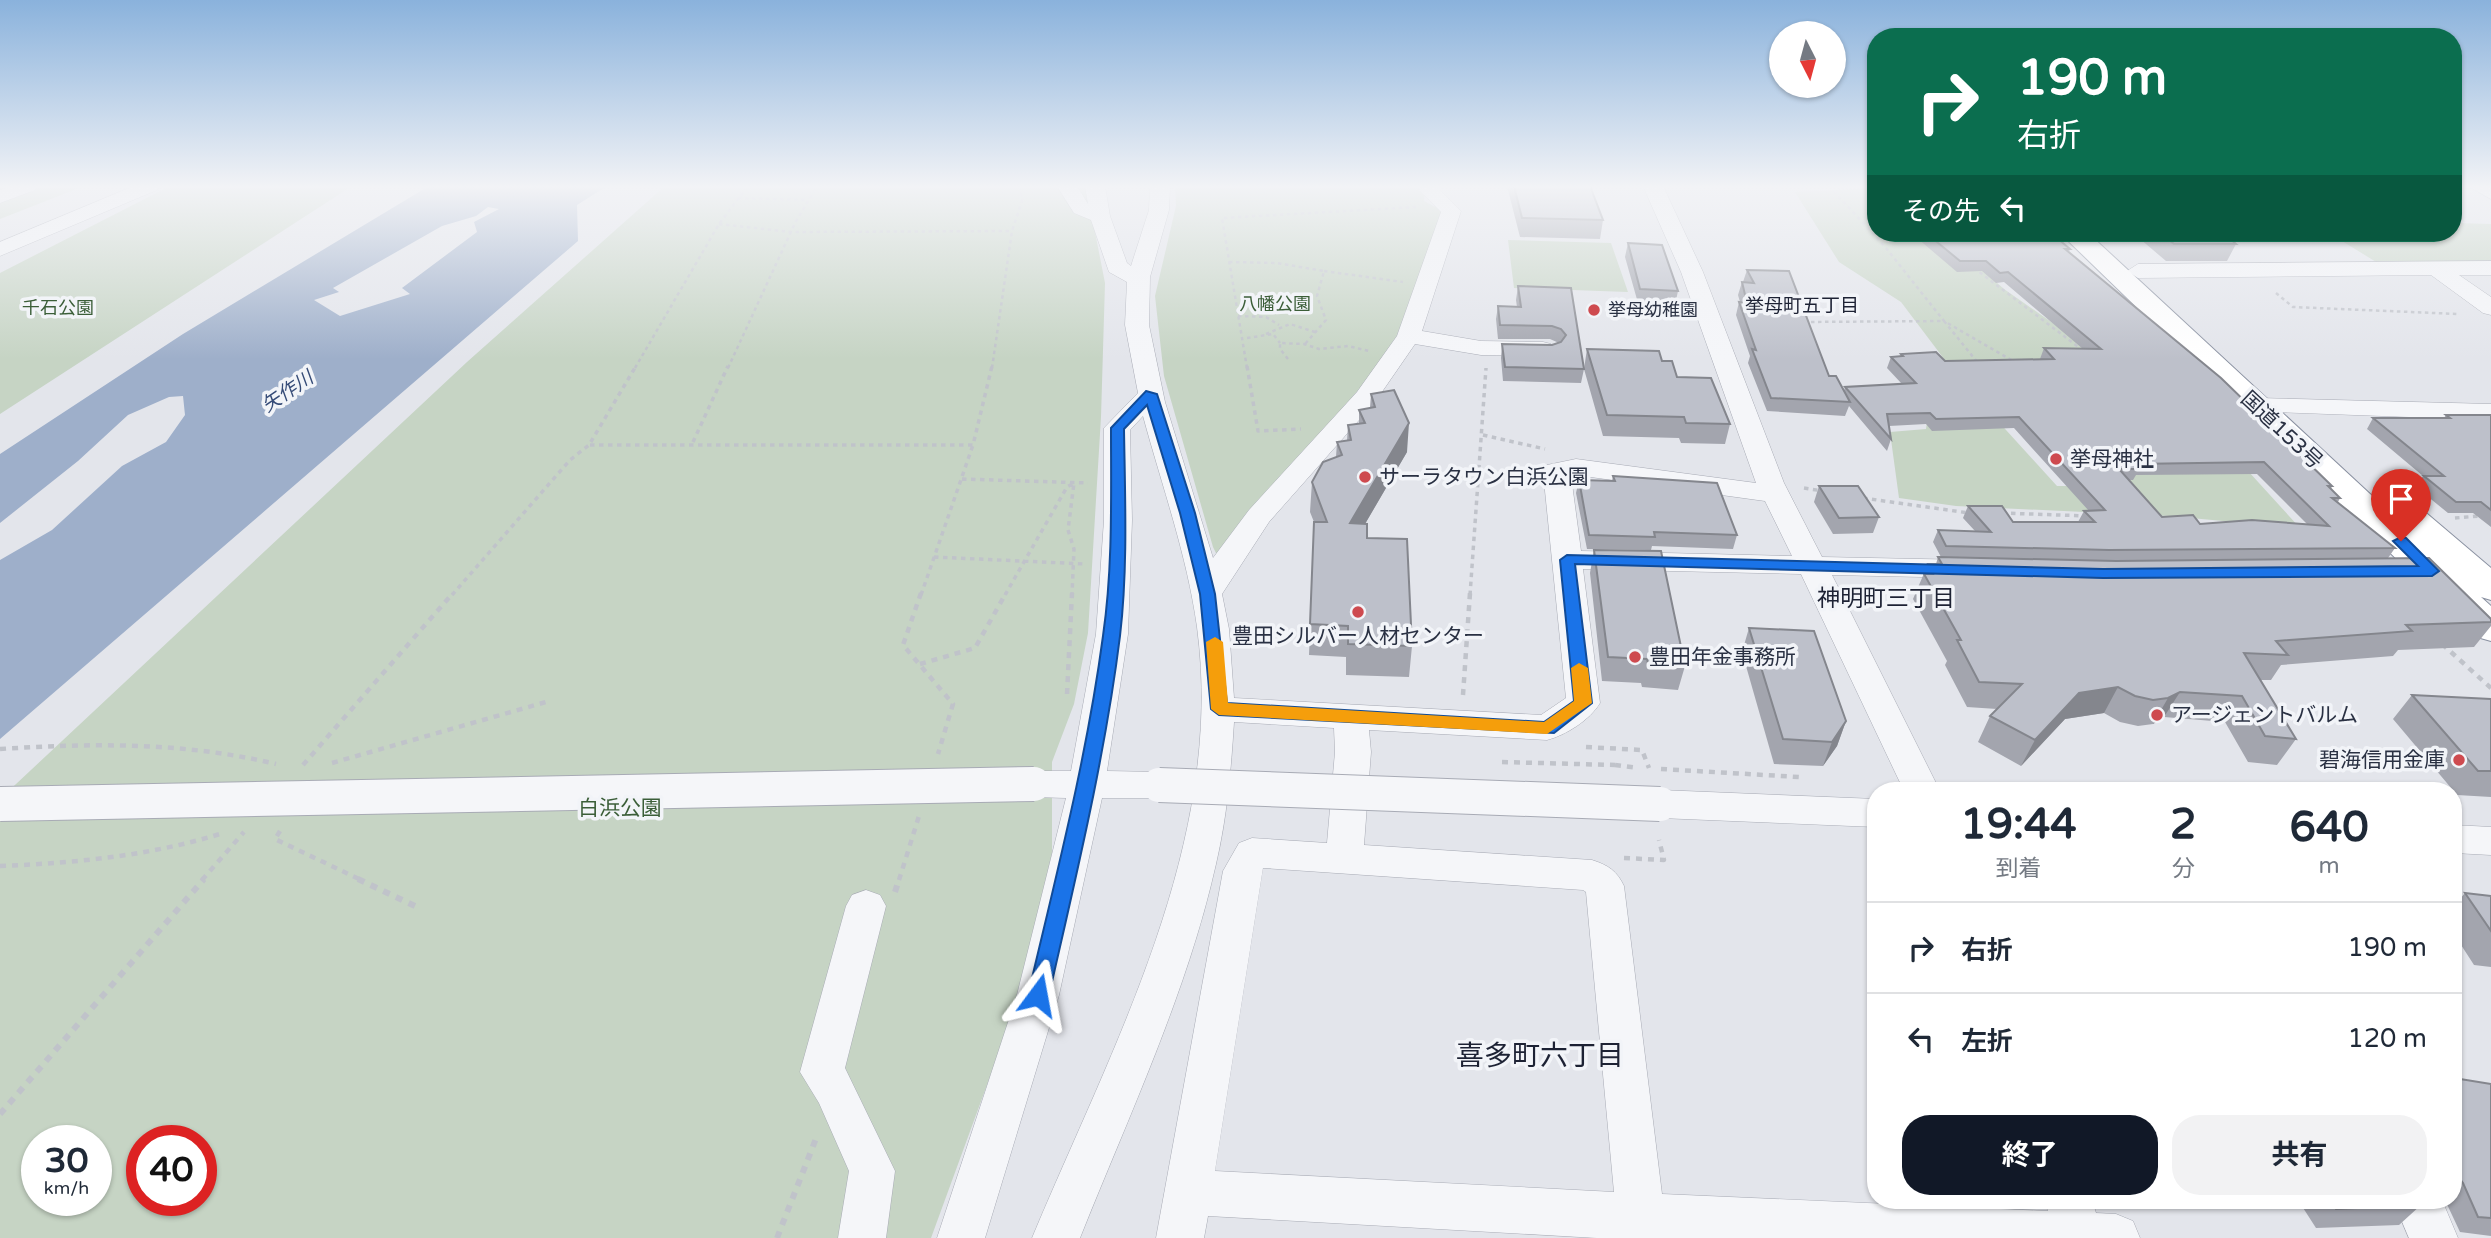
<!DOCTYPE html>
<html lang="ja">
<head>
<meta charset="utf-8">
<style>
	:root { --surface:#fff; --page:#f2f2f3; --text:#1f2937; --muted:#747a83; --line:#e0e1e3; --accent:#111827 }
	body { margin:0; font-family:"Varela Round","Noto Sans JP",sans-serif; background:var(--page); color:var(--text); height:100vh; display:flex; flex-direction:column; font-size:26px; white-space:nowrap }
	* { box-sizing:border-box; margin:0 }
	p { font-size:23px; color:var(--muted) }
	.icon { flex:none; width:38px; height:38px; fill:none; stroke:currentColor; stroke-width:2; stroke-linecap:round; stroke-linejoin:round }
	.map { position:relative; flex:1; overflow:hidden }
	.details { position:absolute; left:1867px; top:782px; width:595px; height:427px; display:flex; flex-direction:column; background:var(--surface); border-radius:28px; box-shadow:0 2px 5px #0004 }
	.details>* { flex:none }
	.banner { position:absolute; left:1867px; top:28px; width:595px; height:214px; border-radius:28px; box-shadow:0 2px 5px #0004; background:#0b6e4f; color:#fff; overflow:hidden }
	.needle { width:46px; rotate:174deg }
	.controls { position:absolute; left:1769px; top:21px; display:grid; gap:14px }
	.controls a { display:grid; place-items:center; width:77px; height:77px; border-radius:50%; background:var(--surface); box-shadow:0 2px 5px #0004; font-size:35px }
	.speed { position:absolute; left:21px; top:1125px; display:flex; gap:14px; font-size:35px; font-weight:700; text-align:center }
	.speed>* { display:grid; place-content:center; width:91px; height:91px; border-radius:50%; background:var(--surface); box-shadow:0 2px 5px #0004; line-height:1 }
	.speed small { font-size:18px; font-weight:400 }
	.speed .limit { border:10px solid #d22; background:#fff; color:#111 }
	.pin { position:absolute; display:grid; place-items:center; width:60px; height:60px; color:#fff; margin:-72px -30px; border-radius:50% 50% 50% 0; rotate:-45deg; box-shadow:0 0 7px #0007 }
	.pin .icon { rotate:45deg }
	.me { position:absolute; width:77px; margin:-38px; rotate:13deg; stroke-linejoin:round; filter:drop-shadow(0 0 5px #0008) }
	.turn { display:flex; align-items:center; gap:24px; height:147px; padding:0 35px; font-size:32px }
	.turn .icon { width:91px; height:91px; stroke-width:2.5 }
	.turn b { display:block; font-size:49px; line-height:60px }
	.then { display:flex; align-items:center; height:66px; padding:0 35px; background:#0003; gap:14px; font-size:26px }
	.eta { display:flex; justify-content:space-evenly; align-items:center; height:119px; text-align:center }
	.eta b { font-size:42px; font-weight:700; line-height:49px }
	.primary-button { display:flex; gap:14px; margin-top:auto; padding:14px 35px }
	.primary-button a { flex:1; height:80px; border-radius:28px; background:var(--accent); color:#fff; font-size:28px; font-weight:700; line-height:80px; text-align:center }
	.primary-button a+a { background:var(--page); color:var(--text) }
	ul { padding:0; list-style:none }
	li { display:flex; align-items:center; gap:21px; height:91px; padding:0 35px; border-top:2px solid var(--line) }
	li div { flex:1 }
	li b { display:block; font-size:26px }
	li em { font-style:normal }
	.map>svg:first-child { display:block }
	.green { fill:#c6d4c4; fill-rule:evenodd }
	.water { fill:#9eafca; fill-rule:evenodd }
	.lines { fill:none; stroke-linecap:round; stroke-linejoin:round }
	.minor-casing { stroke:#a8abb5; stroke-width:1 }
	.highway-casing { stroke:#8a91a1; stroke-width:2 }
	.path-far3 { stroke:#c0c3ca; stroke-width:2.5; stroke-dasharray:3.5 3.5; stroke-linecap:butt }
	.path-far2 { stroke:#c0c3ca; stroke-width:3.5; stroke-dasharray:4.5 4.5; stroke-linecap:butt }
	.path-far1 { stroke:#c0c3ca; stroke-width:4.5; stroke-dasharray:6 6; stroke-linecap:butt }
	.path { stroke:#c0c3ca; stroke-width:6; stroke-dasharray:7 7; stroke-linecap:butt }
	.minor { fill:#f5f6f9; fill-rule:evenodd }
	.highway { fill:#fff; fill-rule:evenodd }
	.minor-bridge-casing { stroke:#a8abb5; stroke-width:36; stroke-linecap:butt }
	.path-bridge { stroke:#c0c3ca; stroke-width:4.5; stroke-dasharray:6 6; stroke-linecap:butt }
	.minor-bridge { stroke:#f5f6f9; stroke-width:34 }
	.wall { fill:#a3a5ae; fill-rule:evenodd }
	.shaded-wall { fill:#84868d }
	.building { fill:#bdc0ca; stroke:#84868d; stroke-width:2; fill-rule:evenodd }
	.route { fill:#1a73e8; stroke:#114b97; stroke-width:2 }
	.slow { fill:#f59e0b }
	.poi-dot { fill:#ce4a4f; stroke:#f2f4f8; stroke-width:2.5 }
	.labels { text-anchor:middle; stroke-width:7; stroke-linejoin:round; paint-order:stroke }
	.far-park-label { font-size:18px; fill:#3b5e38; stroke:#f2f4f8 }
	.far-poi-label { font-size:18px; fill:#2a3143; stroke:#f2f4f8; text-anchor:start }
	.far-neighbourhood-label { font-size:19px; fill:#1d2234; stroke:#f2f4f8 }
	.far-water-label { font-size:19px; font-style:italic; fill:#354b77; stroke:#f2f4f8 }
	.street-label { font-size:21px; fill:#2a3143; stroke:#f2f4f8 }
	.poi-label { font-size:21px; fill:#2a3143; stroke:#f2f4f8; text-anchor:start }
	.park-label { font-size:21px; fill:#3b5e38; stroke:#f2f4f8 }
	.neighbourhood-label { font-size:23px; fill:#1d2234; stroke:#f2f4f8 }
	.near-neighbourhood-label { font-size:28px; fill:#1d2234; stroke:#f2f4f8 }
</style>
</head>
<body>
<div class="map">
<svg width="2491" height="1238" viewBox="0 0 2491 1238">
	<rect width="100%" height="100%" fill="#e3e5eb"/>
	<path class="green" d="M0 186H84L0 219Z
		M170 186H352L0 414V273Z
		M665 186H1086L1105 283 1101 417 1088 633 1074 704 1052 762V853L1021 992 931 1238H0V799L467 362ZM37 1141H96V1200H37ZM142 1141H201V1200H142Z
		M1175 186H1425L1424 201 1443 211 1431 286 1389 352 1220 561 1213 547 1164 376 1155 296 1176 206Z
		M1876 188V233H1941L2004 289 2218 438 2300 528 2169 516 1956 506 1899 498 1890 432 1926 429 1928 415 1986 408 2057 486H2110L1963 384 1901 302 1839 262 1795 192Z
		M2454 223 2491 224V265H2381L2329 233H2454Z
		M1508 240 1611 243 1628 292 1514 288Z"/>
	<path class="water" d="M429 186H607L577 205 578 241 0 739V560L52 530 122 466 166 442 185 415 183 396 169 397 128 415 78 461 0 523V454L183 334ZM488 207 499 209 474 222 477 232 402 288 410 294 340 316 314 300 339 292 333 288 442 226 476 216Z"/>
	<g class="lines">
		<defs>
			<path id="minor" d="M11 186H38L35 190 0 203V190Z
				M134 186H160L157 190 0 256V242Z
				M1057 186H1077L1088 204 1085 186H1105L1110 216 1127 263 1131 266 1149 210 1150 186H1170L1169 210 1150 277 1149 325 1165 402 1213 558 1249 510 1357 392 1397 336 1441 212 1419 190 1422 186H1443L1440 190 1461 211 1422 331 1481 341 1543 342 1551 344 1555 349 1551 354 1543 356 1481 355 1415 344 1375 402 1269 522 1222 594 1229 629 1234 698 1541 715 1566 698 1543 471 1547 465 1576 459 1756 483 1681 272 1643 186H1663L1703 272 1784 483 1822 557 1969 560 1980 562 1984 569 1980 576 1969 578 1832 575 1940 791H1904L1801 574 1583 569 1600 703C1590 720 1566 735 1547 740L1369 730 1371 752 1364 845 1592 860C1608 865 1617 871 1624 886L1662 1194 2048 1211 2044 1200H2092L2096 1213 2116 1214 2133 1221 2140 1238H1597L1208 1216 1204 1238H1156L1223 871 1239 843 1252 838 1327 843 1335 752 1334 728 1234 722C1231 770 1227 817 1216 864 1187 993 1129 1115 1080 1238H1032C1112 1046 1226 842 1197 627 1187 555 1162 486 1143 416L1130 430 1132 520 1128 634 1107 771 1159 772 1172 776 1177 785 1172 794 1159 798H1102L1059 995 985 1238H937L1017 995 1066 798 1034 797 1021 793 1016 784 1021 775 1034 771H1071L1096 634 1104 520V428L1138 393 1125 325 1127 282 1109 272 1091 220 1074 213ZM1576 475 1765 501 1792 556 1581 551 1571 476ZM1263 868 1583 890 1586 892 1614 1192 1215 1171Z
				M2468 186H2491V199Z
				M2491 261V275H2459L2491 297V315L2483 313 2431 275 2138 278 2127 271 2138 264Z
				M2257 398 2491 404V420L2248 411 2244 406 2248 401Z
				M1660 790 1876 799V827L1660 818 1647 814 1642 804 1647 794Z
				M2454 825 2491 827V855L2454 853Z
				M866 890 880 895 886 906 845 1068 895 1171 886 1238H838L849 1171 819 1103 800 1072 846 906 852 895Z
				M2393 1200H2442L2458 1238H2409Z"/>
			<path id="highway" d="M2060 233H2088L2396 518 2401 512 2413 508 2425 512 2491 568V600L2481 597 2491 606V641L2477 637Z"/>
		</defs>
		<use href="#minor" class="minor-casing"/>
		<use href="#highway" class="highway-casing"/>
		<path class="path-far3" d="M1829 186 1886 248 1944 321 2013 361
			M738 198 808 200
			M719 224 791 232 1012 231
			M1229 262 1277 263 1324 271 1317 296 1326 320 1305 344
			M1974 268 2085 352
			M1324 271 1403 282
			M2276 293 2293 307 2458 314
			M1238 316 1266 317 1279 325
			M1804 322 1944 321 1978 363
			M1266 334 1290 324 1315 332
			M1247 338 1273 334 1280 343
			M1288 359 1280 349V343L1304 344 1319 349 1348 346 1369 351
			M635 368 719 224 748 186
			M728 368 795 223 817 186
			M992 368 1012 231 1022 201 1020 186
			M1247 368 1222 218 1416 207"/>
		<path class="path-far2" d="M1247 366 1258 431 1301 429
			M1483 435 1545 449
			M693 442 728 366
			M590 445H973L992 366
			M962 479 1088 483
			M1804 488 1823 491
			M1863 498 1969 513
			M2002 513 2088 516
			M2455 518 2479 516 2491 511
			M934 557 1085 564
			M452 595 570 460 589 445 636 366
			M921 595 973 445
			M1005 595 1067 487 1074 483 1068 530 1074 549 1072 595
			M1470 595 1486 368"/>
		<path class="path-far1" d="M921 593 903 645 953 704 938 754
			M2442 644 2491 688
			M920 664 975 648 1006 593
			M1067 694 1072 593
			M1463 695 1470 593
			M1586 747 1642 750 1649 768
			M332 763 546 702
			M303 765 453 593
			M1615 765 1638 768
			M1661 769 1799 777
			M280 831 275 839 361 880
			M1624 858 1664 860 1659 840
			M0 866C75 863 148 856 220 834
			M202 880 244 832
			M899 880 919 816"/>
		<path class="path" d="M358 879 417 907
			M895 892 899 879
			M0 1114 204 879
			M777 1238 817 1136"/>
		<use href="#minor" class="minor"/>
		<use href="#highway" class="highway"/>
		<defs>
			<path id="minor-bridge" d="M1159 785 1660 804
				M0 804 1034 784"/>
		</defs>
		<use href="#minor-bridge" class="minor-bridge-casing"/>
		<path class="path-bridge" d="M0 749C94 743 184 742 276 764
			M1502 762 1615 765"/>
		<use href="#minor-bridge" class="minor-bridge"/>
	</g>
	<path class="wall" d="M1507 186H1590L1603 220 1600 239 1520 237Z
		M1912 233H2051L2070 249 2069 252 2332 486 2331 489 2340 498 2338 502 2395 548 2388 558 2491 619V626L2474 647 2398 650 2393 656 2281 665 2271 680H2260L2296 739 2277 765 2248 762 2225 722 2164 717 2153 724 2138 726 2120 722 2104 713 2065 719 2021 766 1978 742 1990 716 1997 709 1967 707 1945 665 1947 661 1913 599 1928 564H1936L1938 557H1941L1933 542 1938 530 1975 531 1963 518 1968 506 2013 522H2078L2084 511H2089L2014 428 1932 431 1926 424 1889 426 1891 439 1887 451 1849 406 1845 416 1767 411 1748 363 1750 356 1736 315 1739 302H1740L1738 295 1742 282H1743L1747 270 1829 376 1844 391 1845 387 1902 384 1887 368 1891 357H1900L1901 354 1945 361 2040 359 2044 348 2083 349 2004 282 1996 283 1982 271 1957 272 1917 238ZM2257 474 2308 525 2200 524 2162 517 2129 480H2133L2136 475Z
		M2133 233H2223L2236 244 2227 261H2166Z
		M1628 243 1678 291 1675 305 1638 303 1625 257Z
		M1518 286 1571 288 1584 369 1587 349 1662 361 1677 377 1730 424 1725 444 1681 443 1679 438 1603 436 1584 369 1581 383 1503 381 1501 358 1502 344 1552 345 1559 343 1550 339H1498L1496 319 1498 306 1517 307 1516 300Z
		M1371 394 1407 452 1365 524 1367 538 1412 646 1409 677 1346 675V657L1309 655 1314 522 1310 512 1312 482 1336 457 1337 442 1347 441 1348 425 1359 423V410L1370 408Z
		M2446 415H2491V527L2473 513H2448L2416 487 2423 476 2367 429 2373 418H2444Z
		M1613 476 1737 535 1733 549 1652 546 1651 550 1587 549 1576 493 1579 480 1612 481Z
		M1819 486 1879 517 1873 533 1833 534 1814 502Z
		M1594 550 1685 666 1678 690 1642 687 1641 683 1602 681 1590 573Z
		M1749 628 1846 721 1837 746 1823 766 1774 764 1742 652Z
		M2412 695 2491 699V797L2457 795 2393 719Z
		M2465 893 2491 896V967L2474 965 2454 934V906Z
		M2454 1078 2491 1084V1236L2460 1232 2445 1200H2454Z
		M2298 1200H2418L2421 1205 2399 1225 2316 1228Z"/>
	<path class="shaded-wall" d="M1409 423 1407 452 1348 553 1350 523Z
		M2118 687 2104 713 2065 719 2021 766 2035 740 2079 693Z
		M2180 692 2164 717 2153 724 2168 698Z
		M1846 721 1837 746 1823 766 1832 742Z"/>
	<path class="building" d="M1514 186H1590L1603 220 1522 218Z
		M1926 233H2051L2070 249H2065L2221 378 2332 486H2328L2340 498H2332L2395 548 2109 550 1946 546 1938 530 1991 532 1968 506H2002L2013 522H2095L2084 511 2105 510 2019 417 1936 419 1930 413 1887 414 1891 439 1845 387 1916 383 1891 357 1903 356 1901 354 1936 352 1945 361 2054 359 2044 348 2101 349 2008 272 2000 273 1986 261H1960ZM2264 462 2329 526 2252 520 2200 524 2193 515 2162 517 2119 469H2139L2135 464Z
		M2161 233H2223L2236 244H2174Z
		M1628 243 1662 245 1678 291 1640 289Z
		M1747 270 1789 271 1829 376H1836L1850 402 1771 398 1752 349 1756 350 1739 302 1747 303 1742 282 1754 283Z
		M1518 286 1571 288 1584 369 1505 367 1502 344 1552 345 1561 342 1566 335 1561 329 1552 326 1500 325 1498 306 1521 307Z
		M1587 349 1659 351 1662 361H1672L1677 377 1711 378 1730 424 1686 423 1684 417 1607 415Z
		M1394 390 1409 423 1350 523 1367 524V538L1407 539 1412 646 1348 644V626L1310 624 1314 522H1327L1312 482 1323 462 1342 455 1337 442 1351 440 1348 425 1365 423 1359 410 1375 407 1371 394Z
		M2446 415H2491V510L2481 502H2456L2424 476H2444L2373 418H2450Z
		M1613 476 1717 483 1737 535 1654 532 1655 537 1589 535 1579 480 1615 481Z
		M1819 486H1858L1879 517 1839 518Z
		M1594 550 1661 551 1685 666 1648 663 1647 659 1608 657Z
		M1938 557 2116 561 2429 558 2491 619V622L2406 625 2412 631 2276 641 2288 655 2244 653 2296 739 2265 736 2242 696 2180 692 2168 698 2153 700 2135 696 2118 687 2079 693 2035 740 1990 716 2022 684 1979 682 1957 640H1961L1924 574H1933L1928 564H1942Z
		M1749 628 1814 631 1846 721 1832 742 1783 739Z
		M2412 695 2491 699V771H2478Z
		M2465 893 2491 896V931Z
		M2454 1078 2491 1084V1218L2478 1217 2463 1183 2454 1171Z
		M2331 1200H2418L2421 1205 2336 1209Z"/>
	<linearGradient id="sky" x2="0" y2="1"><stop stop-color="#8ab2dc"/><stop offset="0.52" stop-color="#f2f3f6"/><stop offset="1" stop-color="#f2f3f6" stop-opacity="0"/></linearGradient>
	<rect width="2491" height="359" fill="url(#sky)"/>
	<path class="route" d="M1146 391 1157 394 1195 513 1215 594 1227 703 1544 722 1574 701 1560 560 1567 555 2103 569 2418 566 2393 541 2401 537 2406 538 2439 571 2432 576 2103 578 1575 564 1592 703 1554 733 1219 715 1211 709 1200 594 1180 513 1147 405 1124 429C1125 497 1128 568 1120 636 1105 757 1076 876 1049 995L1046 1001 1038 1004 1031 1001 1028 995C1056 876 1087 757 1103 636 1113 567 1111 497 1111 428Z"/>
	<path class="slow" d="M1215 637 1223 642 1228 703 1544 722 1574 701 1571 668 1579 663 1588 668 1592 703 1547 734 1219 715 1211 709 1206 642Z"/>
	<g class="poi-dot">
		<circle cx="1594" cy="310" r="7"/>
		<circle cx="2056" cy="459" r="7"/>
		<circle cx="1365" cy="477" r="7"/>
		<circle cx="1358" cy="612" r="7"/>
		<circle cx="1635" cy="657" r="7"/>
		<circle cx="2157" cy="715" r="7"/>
		<circle cx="2459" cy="760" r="7"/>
	</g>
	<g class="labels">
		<g class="far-park-label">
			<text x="1275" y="310">八幡公園</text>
			<text x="58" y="314">千石公園</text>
		</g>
		<g class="far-poi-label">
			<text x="1608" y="316">挙母幼稚園</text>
		</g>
		<g class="far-neighbourhood-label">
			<text x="1802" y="312">挙母町五丁目</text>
		</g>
		<g class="far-water-label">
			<text transform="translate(287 391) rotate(-34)" y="7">矢作川</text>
		</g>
		<g class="street-label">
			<text transform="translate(2282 430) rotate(43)" y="7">国道153号</text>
		</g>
		<g class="poi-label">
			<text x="2070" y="466">挙母神社</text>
			<text x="1379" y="484">サーラタウン白浜公園</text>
			<text x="1358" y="643" text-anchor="middle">豊田シルバー人材センター</text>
			<text x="1649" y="664">豊田年金事務所</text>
			<text x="2171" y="722">アージェントバルム</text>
			<text x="2445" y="767" text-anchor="end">碧海信用金庫</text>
		</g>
		<g class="park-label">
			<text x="620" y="815">白浜公園</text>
		</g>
		<g class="neighbourhood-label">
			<text x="1886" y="606">神明町三丁目</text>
		</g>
		<g class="near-neighbourhood-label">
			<text x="1540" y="1065">喜多町六丁目</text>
		</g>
	</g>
</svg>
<div class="controls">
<a><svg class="needle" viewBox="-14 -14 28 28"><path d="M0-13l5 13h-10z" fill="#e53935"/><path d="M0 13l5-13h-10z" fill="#747a83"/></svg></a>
</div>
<div class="speed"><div>30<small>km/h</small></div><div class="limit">40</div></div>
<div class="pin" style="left:2401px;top:541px;background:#d93025"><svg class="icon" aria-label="arrive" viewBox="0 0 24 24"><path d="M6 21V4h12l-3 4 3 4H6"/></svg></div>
<svg class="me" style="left:1038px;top:995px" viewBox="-20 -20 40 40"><path d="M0-17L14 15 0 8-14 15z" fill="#1a73e8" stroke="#fff" stroke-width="4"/></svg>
<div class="banner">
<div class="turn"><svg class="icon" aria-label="right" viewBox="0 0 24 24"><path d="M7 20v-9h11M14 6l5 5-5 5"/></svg><div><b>190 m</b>右折</div></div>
<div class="then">その先<svg class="icon" aria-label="left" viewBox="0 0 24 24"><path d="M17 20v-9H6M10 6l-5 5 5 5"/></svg></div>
</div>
<section class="details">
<div class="eta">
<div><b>19:44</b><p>到着</p></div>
<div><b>2</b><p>分</p></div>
<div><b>640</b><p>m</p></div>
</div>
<ul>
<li><svg class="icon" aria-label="right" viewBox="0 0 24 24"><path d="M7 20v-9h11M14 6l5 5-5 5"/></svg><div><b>右折</b></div><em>190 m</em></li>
<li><svg class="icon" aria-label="left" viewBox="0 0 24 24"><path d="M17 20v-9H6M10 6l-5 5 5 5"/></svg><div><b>左折</b></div><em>120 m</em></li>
</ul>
<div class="primary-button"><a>終了</a><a>共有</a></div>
</section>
</div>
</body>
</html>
